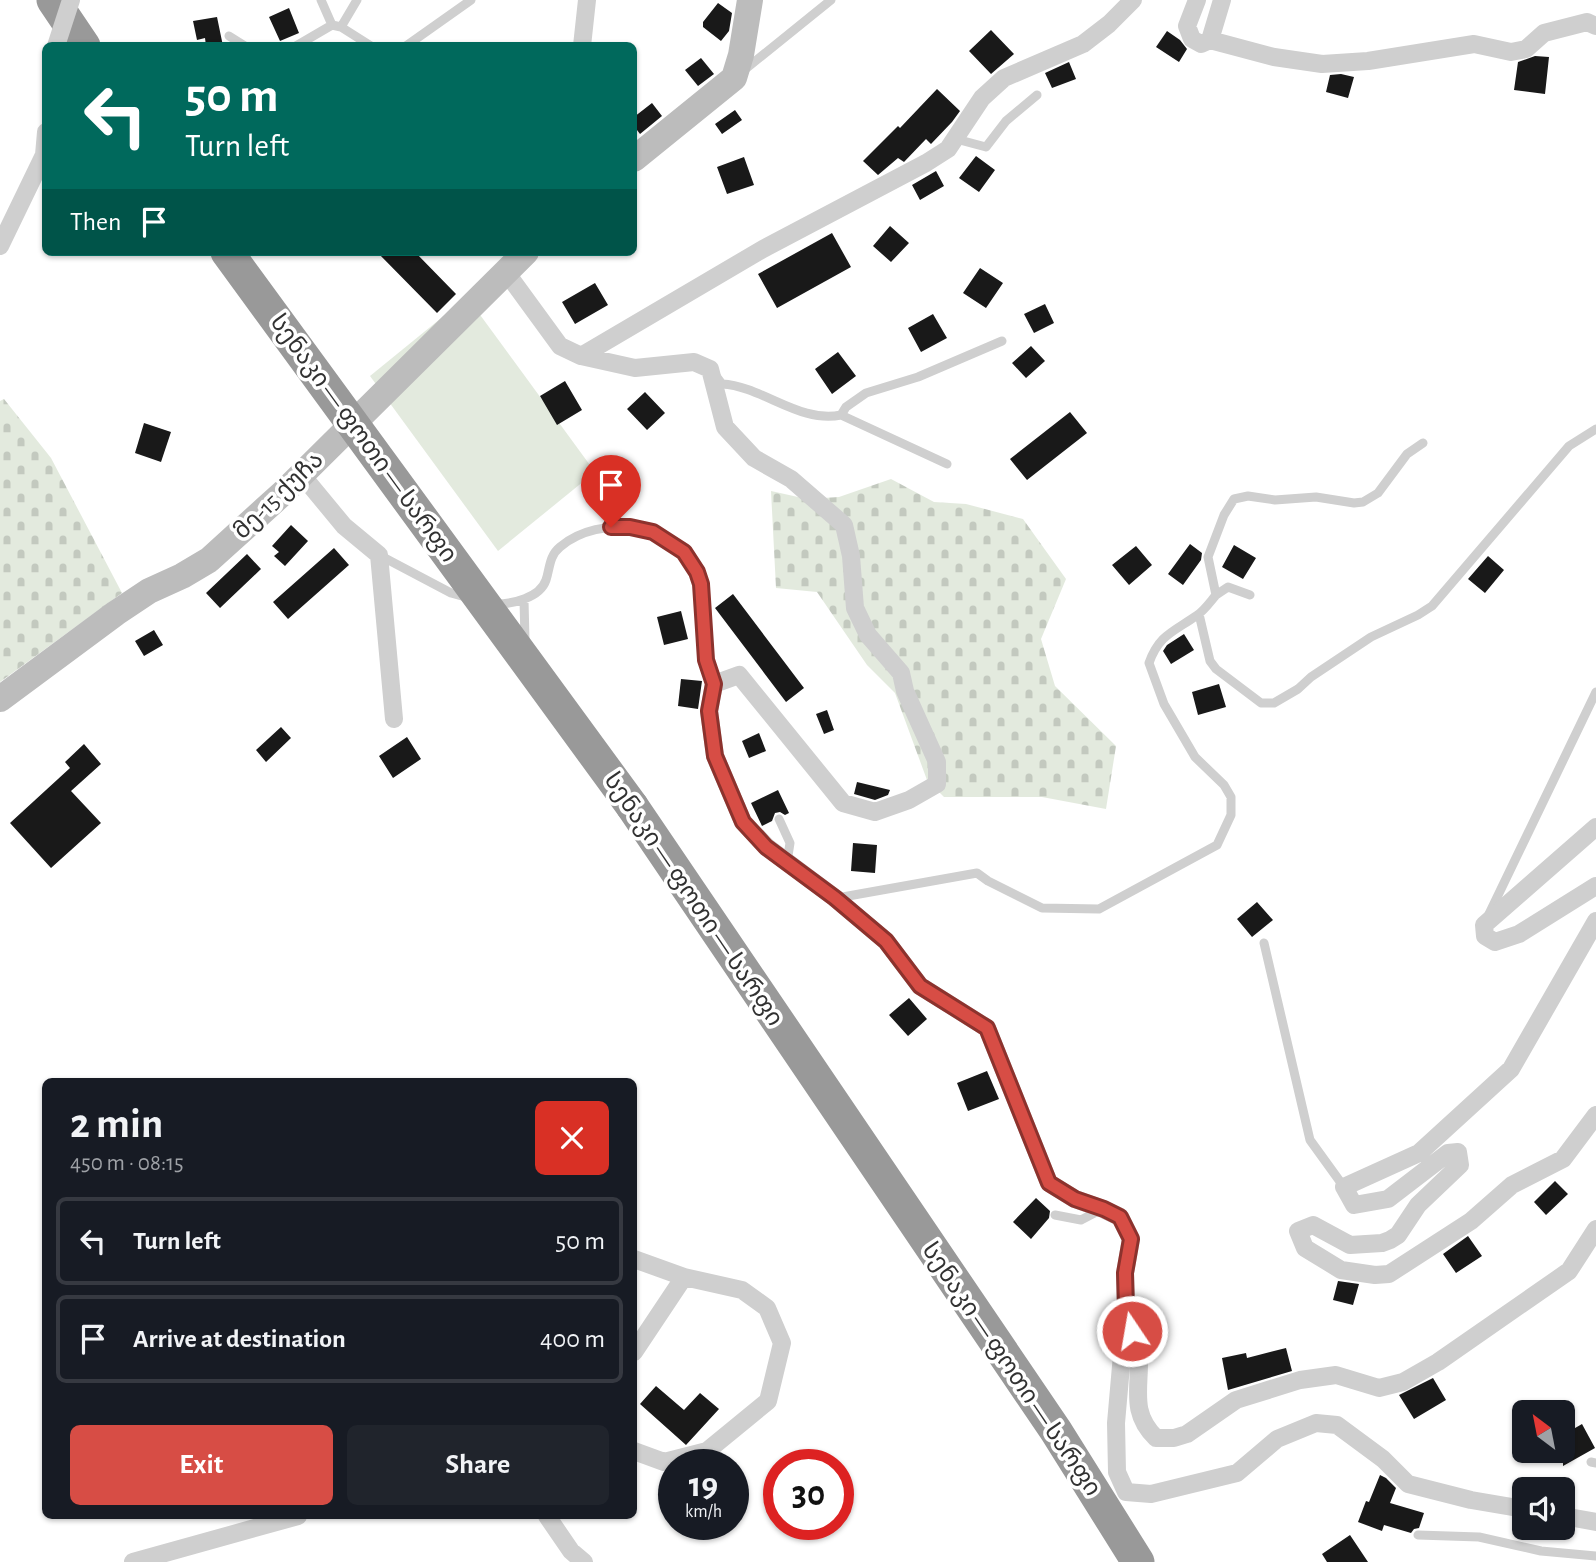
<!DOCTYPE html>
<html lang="en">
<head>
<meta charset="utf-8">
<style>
	:root { --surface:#171b24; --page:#20242c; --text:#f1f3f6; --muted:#9ea1a6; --line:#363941; --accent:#d74d45 }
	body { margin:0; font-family:"Alegreya Sans","Noto Sans Georgian",sans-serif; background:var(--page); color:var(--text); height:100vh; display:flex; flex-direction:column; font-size:26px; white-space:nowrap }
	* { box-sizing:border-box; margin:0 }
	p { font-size:23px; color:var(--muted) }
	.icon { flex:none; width:38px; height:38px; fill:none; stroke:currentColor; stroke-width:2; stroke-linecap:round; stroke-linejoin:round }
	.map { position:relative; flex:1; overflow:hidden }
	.side { position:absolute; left:42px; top:1078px; width:595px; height:441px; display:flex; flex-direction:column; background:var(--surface); border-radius:10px; box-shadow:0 2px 5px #0004 }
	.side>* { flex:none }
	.banner { position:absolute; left:42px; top:42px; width:595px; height:214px; border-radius:10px; box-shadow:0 2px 5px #0004; background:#00695c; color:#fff; overflow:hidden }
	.needle { width:46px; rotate:328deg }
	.buttons { position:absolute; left:1512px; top:1400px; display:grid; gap:14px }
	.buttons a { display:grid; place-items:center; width:63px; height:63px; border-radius:10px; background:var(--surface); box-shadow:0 2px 5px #0004; font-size:35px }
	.speed { position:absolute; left:658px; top:1449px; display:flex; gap:14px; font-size:35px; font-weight:700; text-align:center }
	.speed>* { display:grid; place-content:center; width:91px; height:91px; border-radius:50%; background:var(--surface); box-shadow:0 2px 5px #0004; line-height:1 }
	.speed small { font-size:18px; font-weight:400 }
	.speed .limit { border:10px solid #d22; background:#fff; color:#111 }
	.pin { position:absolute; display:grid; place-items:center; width:60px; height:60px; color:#fff; margin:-72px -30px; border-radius:50% 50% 50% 0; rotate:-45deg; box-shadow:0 0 7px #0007 }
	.pin .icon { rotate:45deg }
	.me { position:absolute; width:77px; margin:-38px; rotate:348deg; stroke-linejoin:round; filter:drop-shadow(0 0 5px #0008) }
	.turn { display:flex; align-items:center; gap:24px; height:147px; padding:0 28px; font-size:32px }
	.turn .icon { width:91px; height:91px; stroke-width:2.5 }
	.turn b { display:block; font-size:49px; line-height:60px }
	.then { display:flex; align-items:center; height:66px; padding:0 28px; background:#0003; gap:14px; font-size:26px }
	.round { display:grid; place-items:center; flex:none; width:74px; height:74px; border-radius:10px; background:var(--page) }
	.summary { display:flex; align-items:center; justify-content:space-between; height:119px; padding:0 28px }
	h1 { font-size:42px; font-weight:600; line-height:52px }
	.button { display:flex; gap:14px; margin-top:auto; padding:14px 28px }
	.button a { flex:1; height:80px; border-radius:10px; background:var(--accent); color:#fff; font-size:28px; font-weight:600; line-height:80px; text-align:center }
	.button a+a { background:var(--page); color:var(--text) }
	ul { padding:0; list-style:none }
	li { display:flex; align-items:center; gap:21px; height:88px; margin:0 14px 10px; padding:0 14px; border:4px solid var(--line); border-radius:10px }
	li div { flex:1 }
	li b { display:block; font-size:26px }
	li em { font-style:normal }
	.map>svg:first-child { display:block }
	.cemetery { fill:url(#cemetery-stones) }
	.pitch { fill:#e3eade }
	.building { fill:#191919 }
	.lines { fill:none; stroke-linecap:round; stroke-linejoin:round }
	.lane { stroke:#cfcfcf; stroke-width:9 }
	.street { stroke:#cfcfcf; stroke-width:18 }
	.secondary { stroke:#bcbcbc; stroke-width:26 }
	.highway { stroke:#999; stroke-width:33 }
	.street-bridge { stroke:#cfcfcf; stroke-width:18 }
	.highway-bridge { stroke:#999; stroke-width:33 }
	.route-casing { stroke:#8c322d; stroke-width:18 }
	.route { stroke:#d74d45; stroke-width:12 }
	.labels { text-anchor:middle; stroke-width:7; stroke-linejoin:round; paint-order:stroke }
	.street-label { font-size:24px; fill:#323232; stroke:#fff }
</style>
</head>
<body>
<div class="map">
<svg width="1596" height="1562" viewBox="0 0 1596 1562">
	<defs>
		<pattern id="cemetery-stones" width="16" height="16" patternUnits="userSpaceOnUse" patternTransform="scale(1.75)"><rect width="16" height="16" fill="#e3eade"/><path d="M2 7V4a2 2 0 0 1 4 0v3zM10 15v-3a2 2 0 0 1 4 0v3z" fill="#c3c9bf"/></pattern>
	</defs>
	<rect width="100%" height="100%" fill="#fff"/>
	<path class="cemetery" d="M4 399 51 458 122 593 0 682V401Z
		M891 479 934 502 966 504 1023 519 1066 579 1041 639 1055 686 1116 746 1106 809 1042 797H944L927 780 895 693 867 665 817 592 776 588 771 491 807 499 839 497Z"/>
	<path class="pitch" d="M467 297 595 472 498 551 370 376Z"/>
	<path class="building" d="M718 3 732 13 729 31 721 41 703 27V22Z
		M289 8 299 33 280 41 269 17Z
		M217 17 223 46H206L205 38 197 40 193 21Z
		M991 30 1014 54 991 74 969 51Z
		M1167 31 1180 40 1187 49 1179 62 1156 47Z
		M1535 56 1549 57 1545 94 1514 90 1518 62Z
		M701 58 714 74 698 86 685 70Z
		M1069 62 1076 79 1052 88 1045 73Z
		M1341 74 1354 77 1348 98 1326 92 1330 75Z
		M937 89 960 111 952 122 931 144 926 139 904 162 898 158 878 175 863 161 898 126 900 128Z
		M652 103 662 116 640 134 634 126V117Z
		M735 110 742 120 722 134 715 124Z
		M976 156 995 170 979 192 959 178Z
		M744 157 754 185 727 194 717 167Z
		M936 171 944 186 920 200 912 185Z
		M890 226 909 243 891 262 873 246Z
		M832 233 851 267 777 308 758 274Z
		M377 252H415L456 294 437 313Z
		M980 268 1003 283 986 308 963 293Z
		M595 283 608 305 575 324 562 302Z
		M1045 304 1054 323 1034 333 1024 314Z
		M933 314 947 338 921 352 908 328Z
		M1031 346 1045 361 1026 378 1012 363Z
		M838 352 856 376 832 394 815 369Z
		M565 381 582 410 557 425 540 396Z
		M645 392 665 413 647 430 627 409Z
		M1070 412 1087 433 1027 480 1010 459Z
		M144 423 171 432 161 462 135 453Z
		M291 525 308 541 285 566 274 556 279 552 272 546Z
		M1190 544 1202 553 1201 560 1183 585 1168 574Z
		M1234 545 1256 558 1243 579 1222 567Z
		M1136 546 1152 565 1129 585 1112 565Z
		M334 548 349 565 288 619 273 602Z
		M247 554 261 569 220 608 206 593Z
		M1488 556 1504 570 1485 593 1468 579Z
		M733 594 804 688 786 702 715 608Z
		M681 611 688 639 664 645 657 617Z
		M154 630 163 645 144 656 135 641Z
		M1184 634 1194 650 1171 664 1163 651 1167 645Z
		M681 679 702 681 698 709 678 706Z
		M1219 684 1226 707 1198 715 1192 692Z
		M827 710 834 730 824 734 816 714Z
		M281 727 291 738 266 762 256 750Z
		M759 733 766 751 749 758 742 741Z
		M407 737 421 759 393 778 379 756Z
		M84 744 101 764 71 791 101 823 51 868 10 823 70 768 65 762Z
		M857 782 890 790 888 795 875 800 854 794Z
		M778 790 789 813 785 815 780 812 775 813 772 821 762 826 751 803Z
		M853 843 877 845 875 873 851 871Z
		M1257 902 1273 920 1252 937 1237 919Z
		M909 998 927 1019 908 1036 889 1015Z
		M987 1071 999 1099 968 1111 957 1083Z
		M1555 1181 1568 1194 1546 1215 1534 1202Z
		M1036 1198 1050 1211 1049 1218 1031 1239 1013 1222Z
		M1468 1236 1482 1256 1456 1273 1443 1254Z
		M1338 1281 1359 1284 1353 1305 1333 1300Z
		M1286 1348 1292 1371 1228 1390 1222 1358 1246 1353 1247 1358Z
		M1433 1378 1446 1400 1414 1419 1399 1395Z
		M656 1386 684 1410 700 1393 719 1409 686 1445 640 1404Z
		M1582 1424 1595 1448 1563 1466V1459L1558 1451H1563V1435Z
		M1380 1475 1386 1478 1396 1488 1390 1503 1424 1513 1419 1528 1414 1529 1411 1533 1384 1525 1382 1531 1358 1522 1366 1501 1369 1502Z
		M1350 1535 1368 1562H1327L1322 1554Z"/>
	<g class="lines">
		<path class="lane" d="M321 0 332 25
			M341 27 357 0
			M229 36 245 46
			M296 46 332 25 341 27 371 46
			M406 46 471 0
			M743 71 831 0
			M956 139 986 147 1006 121 1037 95
			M716 376 722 384C762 386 800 424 841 415L947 464
			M841 415 846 407 866 393 918 377 1002 341
			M379 555 451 593 469 598
			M1216 595 1228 587 1250 595
			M524 600 525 640
			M496 604C512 604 540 598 546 580 550 568 549 556 560 547 600 513 677 523 698 574 709 599 701 632 706 659 707 667 711 676 714 684
			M1199 614 1210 661 1216 669 1261 703H1274L1298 689 1311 677 1371 637 1418 615 1432 606 1569 446 1596 429
			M779 819 790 843 787 862
			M837 898 977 873 988 881 1042 908 1099 909 1217 845 1231 815V797L1224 785 1195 757 1164 704 1149 663C1159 635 1173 632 1196 616 1204 611 1210 602 1216 595L1208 557 1224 515 1234 499 1248 496 1275 500 1316 497 1354 503 1363 502 1378 493 1407 454 1423 443
			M1489 914 1596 692
			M1264 943 1310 1140 1344 1187
			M1055 1215 1081 1220 1102 1209
			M1591 1462 1596 1463
			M1418 1535 1479 1537 1541 1551 1596 1556"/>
		<path class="street" d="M1197 0 1187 26 1192 39 1201 44 1210 40 1222 0
			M1210 40 1274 57 1322 64 1368 61 1474 44 1511 52 1526 49 1544 33 1587 22 1596 26
			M582 46 587 0
			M0 246 44 155 46 132
			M506 272 560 346 581 356 763 249 926 163 948 149 982 98 1004 78 1083 44 1109 24 1133 0
			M581 356 635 368 694 362 710 369 725 427 754 458 791 479 844 525 851 556 855 608 868 635 901 673 905 691 937 762V784L909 800 875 812 843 803 739 675 714 684 709 711 715 756 743 822 767 847 835 898 886 941 920 986 987 1028 1049 1183 1075 1199 1103 1209 1120 1217 1131 1239 1125 1273 1126 1309 1116 1423 1117 1472 1126 1492 1151 1494 1237 1473 1277 1439 1316 1423 1337 1425 1383 1459 1408 1484 1471 1500 1524 1509
			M301 474 344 526 379 555 394 719
			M1596 827 1484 925 1485 936 1495 942 1519 934 1596 886
			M1596 921 1511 1069 1419 1153 1344 1187 1354 1205 1388 1199 1448 1153 1458 1152 1460 1165 1418 1205 1398 1235 1390 1240 1382 1243 1350 1245 1313 1225 1298 1231 1305 1248 1341 1270 1375 1275 1389 1274 1471 1221 1512 1185 1563 1159 1596 1115
			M634 1259 684 1277 742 1290 767 1308 782 1343 768 1401 707 1451 664 1462 634 1451
			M1129 1319C1132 1331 1138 1344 1139 1356 1140 1389 1130 1413 1156 1438H1174L1187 1434 1236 1400 1300 1380 1336 1375 1379 1388 1403 1382 1438 1362 1569 1271 1596 1229
			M634 1352 684 1277
			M547 1516 571 1551 584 1562
			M1563 1516 1596 1522
			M133 1562 298 1516"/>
		<path class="secondary" d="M634 159 734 78 741 55 750 0
			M0 699 116 613 149 591 182 576 209 560 285 491 526 252"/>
		<path class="highway" d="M53 0 84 46
			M632 806 1056 1431 1138 1562"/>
		<path class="street-bridge" d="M56 46 71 0"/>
		<path class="highway-bridge" d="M227 252 632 806"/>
	</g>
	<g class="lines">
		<defs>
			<path id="route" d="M611 527H630L653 532 684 552 697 572 701 584 706 660 714 684 709 711 715 756 743 822 766 847 835 898 886 941 920 986 987 1028 1049 1183 1075 1199 1104 1209 1120 1217 1131 1239 1125 1273 1126 1309 1132 1331"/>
		</defs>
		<use href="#route" class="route-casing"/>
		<use href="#route" class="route"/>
	</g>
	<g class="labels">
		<g class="street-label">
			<text transform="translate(364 438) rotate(54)" y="8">სენაკი — ფოთი — სარფი</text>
			<text transform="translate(278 495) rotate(-44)" y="8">მე-15 ქუჩა</text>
			<text transform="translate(694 899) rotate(56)" y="8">სენაკი — ფოთი — სარფი</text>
			<text transform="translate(1012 1369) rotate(56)" y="8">სენაკი — ფოთი — სარფი</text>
		</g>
	</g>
</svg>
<div class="buttons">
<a><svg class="needle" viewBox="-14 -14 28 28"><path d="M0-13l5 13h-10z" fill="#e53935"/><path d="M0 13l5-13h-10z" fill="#9ea1a6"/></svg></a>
<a><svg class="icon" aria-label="sound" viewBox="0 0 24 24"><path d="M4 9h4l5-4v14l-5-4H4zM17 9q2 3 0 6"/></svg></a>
</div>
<div class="speed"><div>19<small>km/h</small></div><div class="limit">30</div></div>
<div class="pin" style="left:611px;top:527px;background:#d93025"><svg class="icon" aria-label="arrive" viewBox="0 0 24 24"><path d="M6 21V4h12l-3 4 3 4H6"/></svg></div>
<svg class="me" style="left:1132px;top:1331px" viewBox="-20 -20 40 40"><circle r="17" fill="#d74d45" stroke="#fff" stroke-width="3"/><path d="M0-11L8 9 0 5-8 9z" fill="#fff"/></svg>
<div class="banner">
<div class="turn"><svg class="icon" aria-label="left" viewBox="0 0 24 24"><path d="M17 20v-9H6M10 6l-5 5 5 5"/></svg><div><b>50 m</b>Turn left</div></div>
<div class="then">Then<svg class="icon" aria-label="arrive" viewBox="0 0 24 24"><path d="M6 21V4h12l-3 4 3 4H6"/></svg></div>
</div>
<section class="side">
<div class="summary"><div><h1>2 min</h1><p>450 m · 08:15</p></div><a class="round" style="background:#d93025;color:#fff"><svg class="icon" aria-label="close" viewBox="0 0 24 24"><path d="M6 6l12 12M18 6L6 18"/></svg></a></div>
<ul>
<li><svg class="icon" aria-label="left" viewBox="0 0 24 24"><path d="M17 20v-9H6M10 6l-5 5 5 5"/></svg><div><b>Turn left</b></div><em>50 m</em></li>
<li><svg class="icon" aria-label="arrive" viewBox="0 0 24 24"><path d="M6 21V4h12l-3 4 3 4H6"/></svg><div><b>Arrive at destination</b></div><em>400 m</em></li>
</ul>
<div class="button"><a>Exit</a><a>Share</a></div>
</section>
</div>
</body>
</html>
